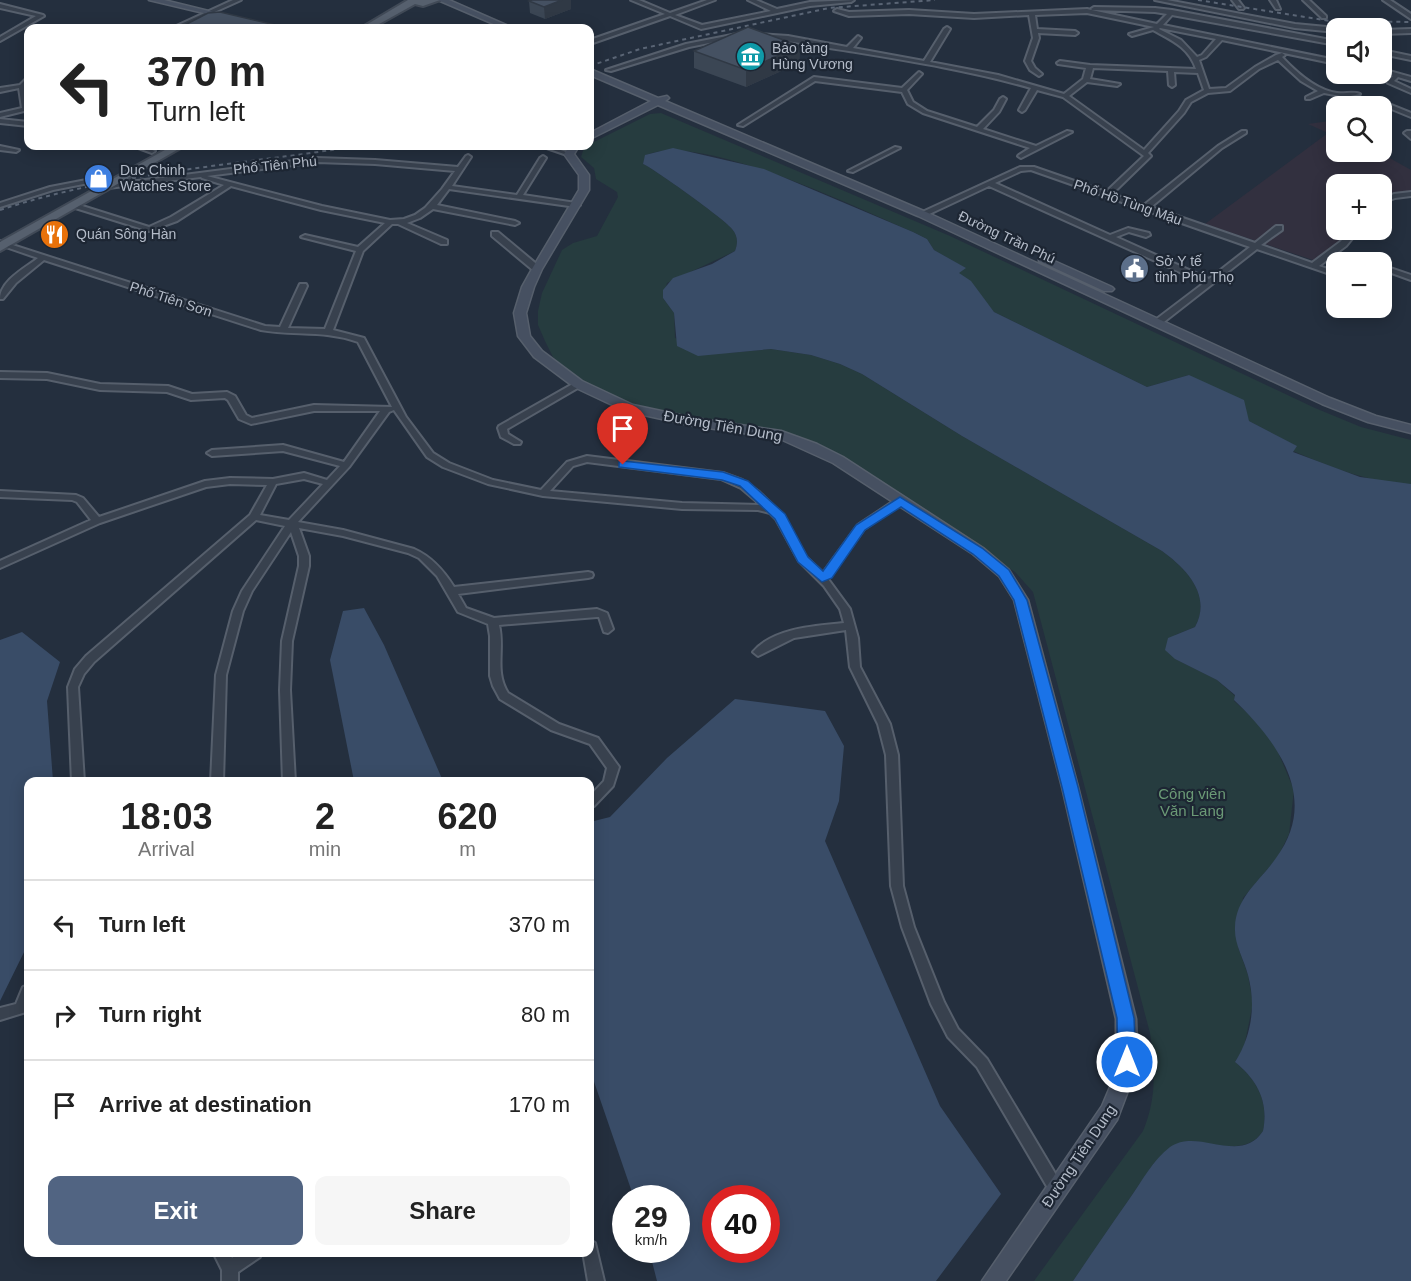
<!DOCTYPE html>
<html lang="en">
<head>
<meta charset="utf-8">
<style>
	:root { --surface:#fff; --page:#f6f6f6; --text:#222; --muted:#767676; --line:#e0e0e0; --accent:#516482 }
	body { margin:0; font-family:Helvetica,sans-serif; background:var(--page); color:var(--text); height:100vh; display:flex; flex-direction:column; font-size:22px; white-space:nowrap }
	* { box-sizing:border-box; margin:0 }
	p { font-size:20px; color:var(--muted) }
	.icon { flex:none; width:33px; height:33px; fill:none; stroke:currentColor; stroke-width:2; stroke-linecap:round; stroke-linejoin:round }
	.map { position:relative; flex:1; overflow:hidden }
	.details { position:absolute; left:24px; top:777px; width:570px; height:480px; display:flex; flex-direction:column; background:var(--surface); border-radius:12px; box-shadow:0 3px 15px #0003 }
	.details>* { flex:none }
	.top-card { position:absolute; left:24px; top:24px; width:570px; height:126px; border-radius:12px; box-shadow:0 3px 15px #0003; background:#fff; color:var(--text); overflow:hidden }
	.controls { position:absolute; left:1326px; top:18px; display:grid; gap:12px }
	.controls a { display:grid; place-items:center; width:66px; height:66px; border-radius:12px; background:var(--surface); box-shadow:0 3px 15px #0003; font-size:30px }
	.speed { position:absolute; left:612px; top:1185px; display:flex; gap:12px; font-size:30px; font-weight:700; text-align:center }
	.speed>* { display:grid; place-content:center; width:78px; height:78px; border-radius:50%; background:var(--surface); box-shadow:0 3px 15px #0003; line-height:1 }
	.speed small { font-size:15px; font-weight:400 }
	.speed .limit { border:9px solid #d22; background:#fff; color:#111 }
	.pin { position:absolute; display:grid; place-items:center; width:51px; height:51px; color:#fff; margin:-62px -26px; border-radius:50% 50% 50% 0; rotate:-45deg; box-shadow:0 0 6px #0007 }
	.pin .icon { rotate:45deg }
	.me { position:absolute; width:66px; margin:-33px; rotate:0deg; stroke-linejoin:round; filter:drop-shadow(0 0 4px #0008) }
	.turn { display:flex; align-items:center; gap:21px; height:126px; padding:0 24px; font-size:27px }
	.turn .icon { width:78px; height:78px; stroke-width:2.5 }
	.turn b { display:block; font-size:42px; line-height:51px }
	.eta { display:flex; justify-content:space-evenly; align-items:center; height:102px; text-align:center }
	.eta b { font-size:36px; font-weight:700; line-height:42px }
	.action { display:flex; gap:12px; margin-top:auto; padding:12px 24px }
	.action a { flex:1; height:69px; border-radius:12px; background:var(--accent); color:#fff; font-size:24px; font-weight:700; line-height:69px; text-align:center }
	.action a+a { background:var(--page); color:var(--text) }
	ul { padding:0; list-style:none }
	li { display:flex; align-items:center; gap:18px; height:90px; padding:0 24px; border-top:2px solid var(--line) }
	li div { flex:1 }
	li b { display:block; font-size:22px }
	li em { font-style:normal }
	.map>svg:first-child { display:block }
	.medical { fill:#32303f }
	.green { fill:#263c3f }
	.water { fill:#394c67; fill-rule:evenodd }
	.lines { fill:none; stroke-linecap:round; stroke-linejoin:round }
	.street-casing { stroke:#565f6c; stroke-width:4 }
	.secondary-casing { stroke:#565f6c; stroke-width:3 }
	.primary-casing { stroke:#414a57; stroke-width:4 }
	.street { fill:#38414e; fill-rule:evenodd }
	.secondary { fill:#465061; fill-rule:evenodd }
	.primary { fill:#56606e; fill-rule:evenodd }
	.rail { stroke:#5a6575; stroke-width:2; stroke-dasharray:4 4; stroke-linecap:butt }
	.wall { fill:#3b4654 }
	.shaded-wall { fill:#303945 }
	.building { fill:#455162; stroke:#303945; stroke-width:1.5 }
	.route { fill:#1a73e8; stroke:#114b97; stroke-width:1.5 }
	.labels { text-anchor:middle; stroke-width:4.5; stroke-linejoin:round; paint-order:stroke }
	.far-poi-label { font-size:14px; fill:#b4bcc9; stroke:#1d2633; text-anchor:start }
	.far-street-label { font-size:14px; fill:#b4bcc9; stroke:#1d2633 }
	.street-label { font-size:15px; fill:#b4bcc9; stroke:#1d2633 }
	.park-label { font-size:15px; fill:#6b9a76; stroke:#1d2633 }
</style>
</head>
<body>
<div class="map">
<svg width="1411" height="1281" viewBox="0 0 1411 1281">
	<rect width="100%" height="100%" fill="#242f3e"/>
	<path class="medical" d="M1336 120V152H1379L1411 170V192L1382 199V184H1336V230H1351L1316 261 1205 224 1328 133 1308 124Z"/>
	<path class="green" d="M661 113 950 236 1315 408 1361 427 1411 440V484C1369 483 1331 467 1293 451L1296 446 1249 421 1246 415 1189 375 1147 387 994 312 958 273 965 268 934 250 927 239 913 232C856 208 701 131 646 155L643 164C653 168 727 221 732 229 738 236 738 243 735 251L667 283 663 298 674 313 675 338 728 353 771 349 811 355 840 364 862 374 962 436 1162 551C1187 569 1212 596 1195 627L1175 635V659L1217 680 1235 696 1234 701 1262 726 1275 745 1294 790 1289 834 1278 857 1243 898 1238 947 1248 975 1253 1003 1244 1047 1235 1062C1257 1080 1269 1101 1263 1131 1245 1158 1211 1141 1186 1141L1154 1163 1073 1281H1034L1143 1131C1157 1098 1155 1068 1150 1033L1033 592 1015 572 947 526 814 445 633 407 587 386 571 374 553 357 545 341 538 325V311L542 293 562 250 573 243 597 236 618 197 617 192 596 179 594 168 581 157 584 148 590 144 650 114Z"/>
	<path class="water" d="M673 148 764 169 913 232 927 239 934 250 966 268 959 273 971 281 994 312 1147 387 1189 375 1244 400 1249 421 1297 446 1293 452 1360 477 1411 484V1281H1073C1092 1253 1111 1225 1130 1198 1142 1181 1153 1160 1170 1147 1198 1127 1240 1166 1263 1131 1269 1101 1257 1080 1235 1062 1252 1035 1256 1005 1248 975 1244 959 1234 944 1235 927 1236 897 1260 881 1276 858 1320 799 1278 742 1234 700L1235 695 1217 680 1175 659 1165 650 1168 638 1195 627C1212 596 1187 569 1162 551L962 436 862 374 840 364 811 355 771 349 698 356 677 346 674 313 663 298V290L673 278 712 264 735 251C738 243 738 236 732 229 727 221 653 168 643 164L645 155Z
		M364 608 384 645 443 781H354L330 660 343 611Z
		M22 632 60 662 47 701 53 781 28 782V944L0 1001V640Z
		M735 699 825 711 844 746 839 801 825 841 940 1106 1001 1194 936 1281H657L649 1250H676V1198H634L590 1070V822L610 817 667 758ZM716 1198H766V1250H716Z"/>
	<g class="lines">
		<defs>
			<path id="street" d="M233 0H241L179 28H172Z
				M631 0H639L670 13 707 0H715L675 15 702 25 771 11 748 0H756L777 9 810 2 854 0 851 2 810 6 701 29 670 16 590 44V40L665 14Z
				M1155 0H1167L1295 24 1337 28 1336 32 1295 28Z
				M1232 0H1238L1244 8 1243 9H1239Z
				M1270 0H1276L1280 9H1276Z
				M1303 0H1309L1326 16V18H1322Z
				M1383 0H1390L1411 14V19Z
				M0 4 43 15 44 16 0 41V37L36 16 0 8Z
				M1094 7 1155 8 1172 10 1336 41V45L1172 15 1163 25 1336 60V64L1222 40 1206 57 1199 60 1209 89 1226 88 1255 67 1276 55 1282 53 1285 55 1282 57C1297 73 1316 90 1337 93 1345 94 1354 91 1360 94L1346 97 1324 93 1310 99H1306V97L1318 91 1301 81 1278 60 1259 69 1230 91 1208 93 1191 102 1184 113 1148 153 1151 156 1150 157 1112 194 1144 205 1218 146 1242 131H1246V133L1222 148 1151 207 1255 243 1276 226H1282V230L1261 245 1312 263 1340 242 1352 230H1359L1346 246 1319 266 1336 272V276L1257 249 1160 325H1154V321L1204 283 989 186 925 216 918 214 1020 167H1034L1106 192 1144 156 1063 97 1037 90 1025 110 1022 112 1019 110 1031 88C972 71 910 61 849 51 820 47 789 40 758 38L755 36 758 34 788 36 847 47 858 36 861 38 853 48 924 61 944 29 947 27 950 29 930 62 998 75 1064 94 1083 79 1086 68 1058 64 1057 63 1060 61 1090 65 1196 69C1189 47 1171 40 1153 30L1132 36 1129 34 1154 27 1087 13 1035 15 1037 29 1075 31 1078 33 1075 35 1038 33 1039 38 1031 61 1035 68 1042 74 1039 76 1030 70 1025 61 1033 38 1029 15 974 18 909 14 849 16 834 11 837 9 849 12 909 10 974 14 1087 9 1157 24 1167 14 1155 12 1092 10 1091 9ZM1160 28 1216 39 1202 55 1197 57 1181 40 1159 29ZM1093 68 1168 71 1169 85 1172 87 1175 85 1174 72 1198 73 1204 90 1186 100 1179 111 1144 150 1069 96 1087 82 1117 86 1120 84 1090 79ZM1031 170 1250 247 1209 279 1116 237 1129 232 1146 237 1150 235 1149 233 1128 228 1110 235 995 183 1021 171Z
				M1411 29V33L1382 34V30Z
				M737 34 740 36 739 37 689 47 611 71 606 70 686 44Z
				M1382 50 1411 56V60L1382 54Z
				M1382 69 1411 77V81L1398 77 1394 81 1411 89V93L1388 83 1387 82 1393 76 1382 73Z
				M919 72 922 74 907 90 913 102 927 111 977 127 994 110 1000 99 1003 97 1006 99 999 112 983 129 1036 146 1067 131 1072 132 1021 158 1018 156 1019 155 1030 148 923 113 908 104 902 92 815 81 743 126 738 125 814 77 902 88Z
				M28 77V87H25L28 110 0 117V113L22 108 19 88 0 92V88L20 85Z
				M1379 100 1411 113V117L1377 103V101Z
				M0 119 28 122V126L0 123Z
				M1407 131H1411V139L1404 133Z
				M0 146 19 150 16 152 0 150Z
				M133 146H141L155 151 152 153Z
				M541 146H549L572 154 567 155Z
				M895 147 900 148 853 172 848 171Z
				M468 155 471 157 452 186 517 195 540 158 543 156 546 158 523 195 576 203 580 205 576 207 449 189 437 205 515 221 519 223 515 225 433 209 420 218 407 223 447 240V244H441L398 224H392L363 251 333 330 364 338 406 417 433 453 449 463 493 480 541 490 567 462 587 456 723 473 742 480 759 492 783 515 806 557 823 573 858 525 897 499 900 498 905 501 864 529 828 579 850 609 858 638 860 667 890 724 898 755 903 886 914 927 944 1002 958 1029 987 1059 1062 1185 1064 1190 1062 1195 1057 1197 1052 1195 977 1067 948 1037 931 1004 902 927 891 886 886 755 878 724 850 667 846 630 794 638 758 656 753 652C773 628 814 626 844 623L840 609 824 586 799 561 776 519 770 513 758 510 682 509 543 496 488 484 443 467 427 457 394 410 389 412 349 467 298 522 343 530 414 549C432 557 444 571 454 587L588 572 592 573 593 575 592 577 588 578 458 594 466 608 494 618 597 609 607 613 613 629 608 633 604 632 599 617H597L499 625C505 649 494 671 508 693L559 724 598 738 619 767 613 786 594 806 590 807V796L604 781 607 768 590 744 551 730 500 699 493 686 490 676V636L488 624 458 612 437 576 419 558 408 553 343 536 299 528 309 556V566L292 641 290 690 295 782H283L280 690 282 641 299 566V556L291 532 252 591 243 611 226 675 223 782H211L216 675 233 611 242 591 285 526 256 520 94 662 84 674 78 687 84 782H72L68 687 75 669 86 656 250 515 267 485 230 484 206 487 100 523 0 568V561L91 520 77 502 72 500 0 497V491L76 495 83 498 99 517 205 481 230 478 273 479 304 473 327 480 340 466 283 451 212 456 207 453 212 450 283 445 344 462 380 411H314L251 424 239 419 228 400 225 398 191 400 167 392 100 390 47 379 0 378V372L47 373 100 384 168 386 192 394 227 392 235 396 246 415 252 418 314 405 392 407 358 342C326 330 293 336 261 330L44 260 16 283 3 299H0C0 281 25 268 38 258L0 245V241L265 326 280 327 299 286 300 284H306L307 286 288 328 325 329 356 251 301 237 305 235 358 247 385 223 321 210 231 186 177 221 149 231 69 206 76 204 149 227 171 217 224 185 202 178 201 177 108 188 106 187V185L317 158 375 160 458 167 466 156ZM317 162 375 164 455 171 442 189 425 208 415 215 404 219 390 220 322 206 207 176ZM587 462 721 479 741 488 761 505 682 503 550 491 573 466ZM304 479 323 484 289 520 260 515 276 484Z
				M102 177 104 178V180L53 190 0 207V203L50 187Z
				M1411 192V196L1395 198 1382 203V199L1394 194Z
				M492 232H498L540 267V271H534L492 236Z
				M1390 268 1411 275V280L1389 272 1382 274V270Z
				M578 381 581 382V386L507 429 508 434 521 442 520 444H514L501 437 498 428 499 426Z
				M28 985V1006L26 1012 0 1020V1008L16 1004 23 987Z
				M590 1240 595 1243 604 1281H588L583 1252H590Z
				M213 1252H229L232 1258 240 1252H262L260 1257 238 1272V1281H222V1270Z"/>
			<path id="secondary" d="M149 0H164L233 17 229 19Z
				M438 0H449L513 28H503Z
				M590 69 658 98 667 96 669 98 665 101 926 212 1330 398 1376 416 1411 425V433L1368 422 1322 404 918 216 658 105 590 139V133L651 101 590 75Z
				M570 146H579L574 154 589 175V190L542 269 534 287 526 313 530 336 542 351 582 381 633 405 694 418 781 431 817 444 843 457 983 548 1009 570 1028 600 1078 787 1136 1019 1137 1049 1134 1075 1117 1120 1006 1281H982L1102 1106 1110 1087 1116 1062V1019L1062 787 1014 600 999 576 973 554 833 463 778 438 694 426 625 411 574 387 534 357 518 336 514 313 522 287 532 269 579 190V175L564 154Z
				M1043 256 1112 287 1114 289 1112 291H1104L1039 261V257Z"/>
			<path id="primary" d="M408 0H440L423 6 415 4 372 28H361Z
				M172 146H184L0 251V242Z"/>
		</defs>
		<use href="#street" class="street-casing"/>
		<use href="#secondary" class="secondary-casing"/>
		<use href="#primary" class="primary-casing"/>
		<use href="#street" class="street"/>
		<use href="#secondary" class="secondary"/>
		<use href="#primary" class="primary"/>
		<path class="rail" d="M1198 0 1330 21 1411 22
			M590 66 640 49 829 8 935 0
			M0 210C116 172 238 165 358 146"/>
	</g>
	<path class="wall" d="M532 0H571V9L545 19 530 13 529 1Z
		M800 46 799 63 746 87 694 68V51Z"/>
	<path class="shaded-wall" d="M562 0H571V9L545 19 544 7Z
		M800 46 799 63 746 87V70Z"/>
	<path class="building" d="M532 0H562L544 7 529 1Z
		M220 12 288 28H179L208 13Z
		M748 27 800 46 746 70 694 51Z"/>
	<path class="route" d="M623 461 723 472 748 481 785 514 808 557 823 571 856 525 900 497 982 548 1009 570 1027 600 1078 787 1134 1018 1136 1062 1133 1067 1127 1070 1121 1067 1118 1062 1117 1018 1062 787 1014 600 999 576 973 554 901 507 865 530 832 578 822 582 798 562 775 519 740 486 722 480 619 467V462Z"/>
	<defs>
		<symbol id="museum-disc" viewBox="-11 -11 22 22"><circle r="9.5" fill="#0f9aa8" stroke="#1d2633"/><path d="M0-6L6-3V-2H-6V-3ZM-5-1h2V3h-2ZM-1-1h2V3h-2ZM3-1h2V3H3ZM-6 4H6V6H-6Z" fill="#fff"/></symbol>
		<symbol id="shop-disc" viewBox="-11 -11 22 22"><circle r="9.5" fill="#3f7fe0" stroke="#1d2633"/><path d="M-5-2.5h2.3a2.7 3.5 0 0 1 5.4 0H5L5.5 6h-11ZM-1.5-2.5h3a1.5 2.3 0 0 0-3 0Z" fill="#fff"/></symbol>
		<symbol id="restaurant-disc" viewBox="-11 -11 22 22"><circle r="9.5" fill="#e8710a" stroke="#1d2633"/><path d="M-5-6h1v4h1v-4h1v4h1v-4h1v5L-1.5 .5V6h-2V.5L-5-1ZM5-6V6H3V1.5H1.5Q1.5-4 5-6Z" fill="#fff"/></symbol>
		<symbol id="civic-disc" viewBox="-11 -11 22 22"><circle r="9.5" fill="#5c6f8a" stroke="#1d2633"/><path d="M-.6-6.5H3V-4.5H.6V-3L4-1V1h2V6H-6V1h2V-1L-.6-3ZM-1.2 2.5V6h2.4V2.5Z" fill="#fff"/></symbol>
	</defs>
	<g fill-rule="evenodd">
		<use href="#museum-disc" x="734" y="40" width="33" height="33"/>
		<use href="#shop-disc" x="82" y="162" width="33" height="33"/>
		<use href="#restaurant-disc" x="38" y="218" width="33" height="33"/>
		<use href="#civic-disc" x="1118" y="252" width="33" height="33"/>
	</g>
	<g class="labels">
		<g class="far-poi-label">
			<text x="772" y="53">Bảo tàng<tspan x="772" dy="16">Hùng Vương</tspan></text>
			<text x="120" y="175">Duc Chinh<tspan x="120" dy="16">Watches Store</tspan></text>
			<text x="76" y="239">Quán Sông Hàn</text>
			<text x="1155" y="266">Sở Y tế<tspan x="1155" dy="16">tỉnh Phú Thọ</tspan></text>
		</g>
		<g class="far-street-label">
			<text transform="translate(275 165) rotate(-6)" y="5">Phố Tiên Phú</text>
			<text transform="translate(1128 202) rotate(19)" y="5">Phố Hồ Tùng Mậu</text>
			<text transform="translate(1007 237) rotate(25)" y="5">Đường Trần Phú</text>
			<text transform="translate(171 299) rotate(18)" y="5">Phố Tiên Sơn</text>
		</g>
		<g class="street-label">
			<text transform="translate(723 426) rotate(10)" y="5">Đường Tiên Dung</text>
			<text transform="translate(1079 1156) rotate(-56)" y="5">Đường Tiên Dung</text>
		</g>
		<g class="park-label">
			<text x="1192" y="799">Công viên<tspan x="1192" dy="17">Văn Lang</tspan></text>
		</g>
	</g>
</svg>
<div class="controls">
<a><svg class="icon" aria-label="sound" viewBox="0 0 24 24"><path d="M4 9h4l5-4v14l-5-4H4zM17 9q2 3 0 6"/></svg></a>
<a><svg class="icon" aria-label="search" viewBox="0 0 24 24"><circle cx="10" cy="10" r="6"/><path d="M15 15l6 6"/></svg></a>
<a>+</a>
<a>−</a>
</div>
<div class="speed"><div>29<small>km/h</small></div><div class="limit">40</div></div>
<div class="pin" style="left:623px;top:465px;background:#d93025"><svg class="icon" aria-label="arrive" viewBox="0 0 24 24"><path d="M6 21V4h12l-3 4 3 4H6"/></svg></div>
<svg class="me" style="left:1127px;top:1062px" viewBox="-20 -20 40 40"><circle r="17" fill="#1a73e8" stroke="#fff" stroke-width="3"/><path d="M0-11L8 9 0 5-8 9z" fill="#fff"/></svg>
<div class="top-card">
<div class="turn"><svg class="icon" aria-label="left" viewBox="0 0 24 24"><path d="M17 20v-9H6M10 6l-5 5 5 5"/></svg><div><b>370 m</b>Turn left</div></div>
</div>
<section class="details">
<div class="eta">
<div><b>18:03</b><p>Arrival</p></div>
<div><b>2</b><p>min</p></div>
<div><b>620</b><p>m</p></div>
</div>
<ul>
<li><svg class="icon" aria-label="left" viewBox="0 0 24 24"><path d="M17 20v-9H6M10 6l-5 5 5 5"/></svg><div><b>Turn left</b></div><em>370 m</em></li>
<li><svg class="icon" aria-label="right" viewBox="0 0 24 24"><path d="M7 20v-9h11M14 6l5 5-5 5"/></svg><div><b>Turn right</b></div><em>80 m</em></li>
<li><svg class="icon" aria-label="arrive" viewBox="0 0 24 24"><path d="M6 21V4h12l-3 4 3 4H6"/></svg><div><b>Arrive at destination</b></div><em>170 m</em></li>
</ul>
<div class="action"><a>Exit</a><a>Share</a></div>
</section>
</div>
</body>
</html>
